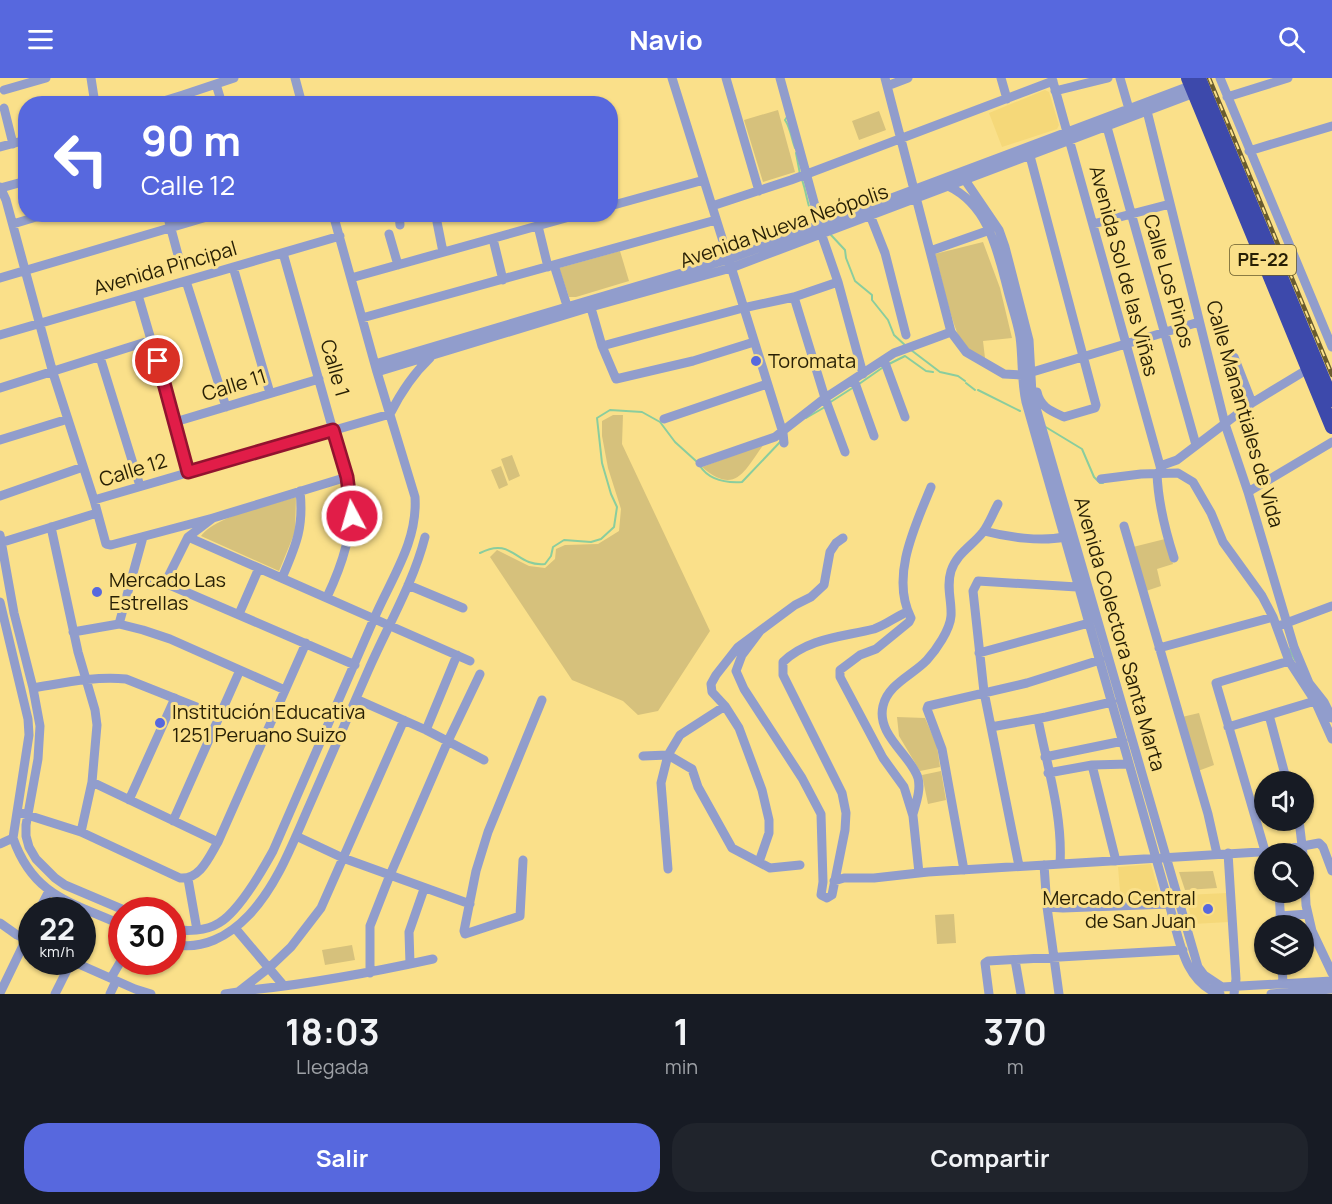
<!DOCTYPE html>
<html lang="es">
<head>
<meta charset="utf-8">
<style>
	:root { --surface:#171b24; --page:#20242c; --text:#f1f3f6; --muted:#9ea1a6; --accent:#5768de }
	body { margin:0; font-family:Manrope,sans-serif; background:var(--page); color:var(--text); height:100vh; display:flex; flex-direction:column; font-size:22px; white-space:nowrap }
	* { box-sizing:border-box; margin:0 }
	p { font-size:20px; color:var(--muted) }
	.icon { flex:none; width:33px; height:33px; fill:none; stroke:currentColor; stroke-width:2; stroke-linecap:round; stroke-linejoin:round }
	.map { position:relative; height:916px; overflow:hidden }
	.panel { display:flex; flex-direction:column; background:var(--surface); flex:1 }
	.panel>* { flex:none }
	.guide { position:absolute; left:18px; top:18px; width:600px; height:126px; border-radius:24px; box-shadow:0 2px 4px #0004; background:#5768de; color:#fff; overflow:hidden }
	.controls { position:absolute; left:1254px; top:693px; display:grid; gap:12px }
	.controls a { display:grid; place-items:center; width:60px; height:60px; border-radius:50%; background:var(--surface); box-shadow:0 2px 4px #0004; font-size:30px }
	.speed { position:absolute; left:18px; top:819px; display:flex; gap:12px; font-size:30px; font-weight:700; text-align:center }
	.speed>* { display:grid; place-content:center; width:78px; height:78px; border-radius:50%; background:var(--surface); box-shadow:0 2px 4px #0004; line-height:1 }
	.speed small { font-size:15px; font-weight:400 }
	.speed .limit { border:9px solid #d22; background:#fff; color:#111 }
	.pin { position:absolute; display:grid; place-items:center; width:51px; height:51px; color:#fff; margin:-26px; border:3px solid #fff; border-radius:50%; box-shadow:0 2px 6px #0007 }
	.me { position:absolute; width:66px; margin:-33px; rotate:354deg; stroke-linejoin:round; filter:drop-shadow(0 0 4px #0008) }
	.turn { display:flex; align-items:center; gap:21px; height:126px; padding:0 24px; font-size:27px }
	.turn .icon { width:78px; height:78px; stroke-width:2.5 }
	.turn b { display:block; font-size:42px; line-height:51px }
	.eta { display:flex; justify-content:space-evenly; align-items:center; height:102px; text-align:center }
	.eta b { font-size:36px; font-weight:700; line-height:42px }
	.button { display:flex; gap:12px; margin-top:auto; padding:12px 24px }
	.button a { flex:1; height:69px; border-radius:24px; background:var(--accent); color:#fff; font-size:24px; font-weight:700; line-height:69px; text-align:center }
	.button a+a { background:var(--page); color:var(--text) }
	header { display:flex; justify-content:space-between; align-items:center; height:78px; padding:0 24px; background:var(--accent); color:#fff; font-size:27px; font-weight:700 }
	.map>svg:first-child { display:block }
	.built { fill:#f5d879 }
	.green { fill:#d6c17c }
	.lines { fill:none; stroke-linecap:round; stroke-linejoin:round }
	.stream { stroke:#8acd9e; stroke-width:2 }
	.minor { stroke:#919dcc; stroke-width:9 }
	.highway { stroke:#3d49ab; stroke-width:14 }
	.rail-casing { stroke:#695b2e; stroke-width:4.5 }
	.rail { stroke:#fae08a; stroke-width:2; stroke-dasharray:7; stroke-linecap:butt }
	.route-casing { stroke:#92132f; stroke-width:15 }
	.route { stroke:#e11d48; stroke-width:10 }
	.poi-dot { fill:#5768de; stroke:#fae08a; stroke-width:2 }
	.labels { text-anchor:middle; stroke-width:6; stroke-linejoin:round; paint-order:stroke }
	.shield { fill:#fae08a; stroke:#66592c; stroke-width:1.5 }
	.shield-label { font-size:18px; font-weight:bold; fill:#271f04 }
	.street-label { font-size:20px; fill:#271f04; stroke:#fae08a }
	.poi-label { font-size:20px; fill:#271f04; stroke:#fae08a; text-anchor:start }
</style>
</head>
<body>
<header><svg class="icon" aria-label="menu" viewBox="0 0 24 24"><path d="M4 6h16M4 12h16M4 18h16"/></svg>Navio<svg class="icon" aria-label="search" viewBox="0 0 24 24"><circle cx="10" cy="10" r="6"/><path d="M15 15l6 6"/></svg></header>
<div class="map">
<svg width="1332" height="916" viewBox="0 0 1332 916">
	<rect width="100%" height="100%" fill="#fae08a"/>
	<path class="built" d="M1045 12 1049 14 1059 47 1057 51 1002 69 989 35Z
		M1151 786 1161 822 1121 825 1118 789Z
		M1227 815 1229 844 1193 846 1185 817Z"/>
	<path class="green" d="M778 32 795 94 763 104 744 42Z
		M879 33 886 52 859 62 852 43Z
		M983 164 1000 210 1012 260 983 263 985 280C980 281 975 282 971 279 954 263 942 200 935 176Z
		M620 173 629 203 576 219H569L559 190Z
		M613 337H623L622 366 710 553 658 633 638 637 623 623 572 602 490 479 497 472 529 488 545 490 555 481 556 471 565 467 598 466 619 453 621 431 608 390 602 358V343Z
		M764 366C744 393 736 418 702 389Z
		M512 377 520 398 509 403 501 381Z
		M501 388 508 407 499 411 491 392Z
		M296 419 295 454 279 493 201 458C217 437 271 427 296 419Z
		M1165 461 1173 486 1157 491 1161 508 1146 513 1133 469Z
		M1199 635 1214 687 1198 693 1182 639Z
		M897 639 925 640 937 668 940 689 920 693 899 658Z
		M941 693 946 722 928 726 922 697Z
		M1213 793 1217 810 1185 812 1179 794Z
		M954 836 956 865 937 866 935 837Z
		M352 867 355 882 325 887 322 872Z"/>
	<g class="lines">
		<path class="stream" d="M787 39 785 42C791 51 791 60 795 70
			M796 75 800 96
			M802 102C807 115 807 129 814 141
			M831 157 845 172 846 180 855 203 872 217V222L888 242 894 257 906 268
			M911 272 940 294 958 298 965 303
			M889 286 905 278 926 293 933 294
			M966 305 975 312
			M859 306 882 290
			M978 312 1020 333
			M829 325 854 309
			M806 340 825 329
			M1044 348 1082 371 1094 399 1100 405H1103
			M700 388C709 402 726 405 742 404L781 363
			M480 475C513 458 515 489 545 486L551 478 553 469 564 462 591 464 601 461 614 449 617 429 611 416 602 385 597 340 610 332 642 334 660 344 675 364 696 383
			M1289 571 1295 582"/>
		<path class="minor" d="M91 0 95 26
			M295 0 302 26
			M672 0 783 355 784 365
			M726 0 759 113
			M780 0 820 146
			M885 0 951 254 966 274 1004 296 1022 297
			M1001 0 1007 21
			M1052 0 1162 395
			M1120 0 1129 31
			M1220 0 1332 269
			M887 8 908 0
			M4 12 46 0
			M1055 13 1108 0
			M1227 19 1288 0
			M154 26 183 17
			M186 26 183 17 216 6
			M222 26 216 6 234 0
			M4 30 13 66
			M1147 33 1225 346 1248 414 1294 569 1309 605 1324 624 1332 640
			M1107 49 1196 367
			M0 69 26 62
			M1249 73 1332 48
			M1030 78 1096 327 1095 330 1064 339C1051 333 1040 329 1037 314
			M965 102 999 152 1005 169 1029 262 1032 316 1198 889 1204 897 1222 909 1332 903
			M948 108C988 127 997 171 1007 209 1011 226 1017 242 1020 259 1023 281 1021 302 1026 324L1169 826C1179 858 1183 905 1220 916
			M0 109 6 122 53 295 94 422 106 466 111 467 213 440
			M1 110 26 103
			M610 128 704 102
			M712 128 791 102 1053 3
			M167 136 178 177
			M399 136 400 147
			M870 137 885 175 906 257
			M437 144 443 174
			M13 146 46 136
			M1093 146 1170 126
			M538 148 548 189
			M821 155 838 204 863 296
			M389 156 398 187
			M493 161 503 202
			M930 173 990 152
			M283 175 351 416C353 454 343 485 327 519
			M554 187 569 234
			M233 189 270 315
			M0 200 217 136
			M351 200 580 136
			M186 203 226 329
			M138 217 175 344
			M794 219 825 320 845 374
			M589 223 602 268 616 301 693 283 754 264
			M362 240 716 142
			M0 257 340 158
			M602 268 743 230 794 219 838 204
			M100 279 140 408
			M1234 279 1252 325
			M884 282 905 339
			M375 286 729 181 1195 6
			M377 294 591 229 731 190 1197 14
			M1029 295 1199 244
			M854 302 874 358
			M0 310 152 262
			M390 336C401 314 412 297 430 280
			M664 341 767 306
			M0 362 68 341
			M700 385 775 359 825 320 894 275 951 254
			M1160 388 1177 382 1252 325 1308 291
			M188 394 175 344 319 301
			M1157 395C1158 425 1165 452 1174 480
			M1101 401 1141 396 1178 395 1193 404 1211 435 1223 464 1262 518 1273 539 1289 583 1315 623 1332 661
			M1248 414 1332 364
			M0 418 83 389
			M94 422 390 336
			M1124 448 1208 736 1217 776
			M51 449 78 574 95 632 97 647 92 704 81 754
			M984 453C1007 459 1041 464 1064 459
			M0 457 14 535 33 610 40 648 38 681 26 747V758L29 769 36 781 55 800 65 807 124 832
			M188 459 470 583
			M0 465 97 435
			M132 498 165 505 355 587
			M282 500C296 467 304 450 300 413
			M165 505 188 459 213 440 347 399
			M408 507 463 530
			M0 524 28 641 29 657 13 760C33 818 71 824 122 847
			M239 536 259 490
			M119 546 143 459
			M1281 547 1332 528
			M760 553 742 577 736 593 744 611 802 700 821 736 823 804 821 817 827 820 832 817 845 752 846 735 842 715 783 597V584C808 560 842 559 874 551 886 547 895 539 907 534
			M73 554 119 546 143 552 170 561 285 612
			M1159 570 1273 539
			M979 575 1089 545
			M33 610C64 605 94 598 126 601L219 638
			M356 621 426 652 484 682
			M1269 637 1287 704
			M1038 641C1047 688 1063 738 1060 786
			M991 649 1046 639 1112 624
			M1228 649 1315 623
			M426 652 457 577
			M643 678 668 677 692 691 698 709 732 770 770 790 800 787
			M1045 679 1123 663
			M1092 687 1116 783
			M1048 695 1092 687 1129 686
			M92 704 218 764
			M129 722 175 620
			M18 734 81 754 180 800C200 802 209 779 218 764L306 565
			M913 736C916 725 921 712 918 700 911 677 876 657 883 628 888 606 913 597 927 582 936 572 950 552 951 538 952 523 946 509 951 493 957 475 972 468 983 454 989 446 993 435 998 426
			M1299 742 1303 776
			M173 743 240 592
			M296 758 343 780 470 826
			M0 766 13 760
			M1265 773 1216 605 1289 583
			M1228 775 1236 901 1234 916
			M523 782 520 838 465 856 464 853 476 793 488 754 542 622
			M1304 782 1306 827 1312 853 1332 895
			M759 784 769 755V742L762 712 739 650 725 628 712 614 711 606 716 597 738 569 795 527 811 519 824 507 830 474 836 465 843 460
			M1044 787 1047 829 1059 916
			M1019 788 984 614 973 513 978 503 1077 509
			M668 791 661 705 668 677 680 657 725 628
			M964 792 942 671 927 631 928 628 1027 605 1100 582
			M919 795 913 738 904 709 883 680 840 599V592L860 577 876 571 909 544 911 540C890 499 915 448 931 409
			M188 801 197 852
			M834 803 844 800H874L928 794 1276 773 1319 765 1323 769 1332 793
			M1279 814 1281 848
			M1047 829 1063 830 1169 826
			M39 832 49 813
			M1280 838 1308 836
			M0 845 17 857 32 864
			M235 850 284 908
			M172 851C187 854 206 853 219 845 239 833 262 793 273 773 307 696 340 619 373 543 390 502 418 465 415 419L377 294 333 136
			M172 866C202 873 229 858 249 837 278 806 293 764 310 726 329 682 349 637 368 593 387 549 413 506 425 459
			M1015 882 1021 916
			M74 884 135 911 151 916
			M410 886 409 854 424 811
			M1282 886 1283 906
			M370 895V848L390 797 448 663 480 596
			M111 900 122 881
			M240 913C305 907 369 895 433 881
			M0 915 32 849
			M55 916 71 884
			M110 916 116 903
			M225 916 238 914 270 889 291 869 321 830 404 642
			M989 916 985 885 988 883 1183 872
			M1271 916 1332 911"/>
		<path class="highway" d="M1188 0 1332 349
			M1199 0 1332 322"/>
		<defs>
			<path id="rail" d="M1209 0 1332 297"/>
		</defs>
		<use href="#rail" class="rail-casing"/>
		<use href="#rail" class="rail"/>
	</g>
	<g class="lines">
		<defs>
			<path id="route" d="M158 283 188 394 333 352 347 399 352 438"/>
		</defs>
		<use href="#route" class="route-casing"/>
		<use href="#route" class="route"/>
	</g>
	<g class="poi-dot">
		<circle cx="756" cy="283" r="6"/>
		<circle cx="97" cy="514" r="6"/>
		<circle cx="160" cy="645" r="6"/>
		<circle cx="1208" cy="831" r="6"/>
	</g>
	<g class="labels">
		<rect class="shield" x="1230" y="167" width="66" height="30" rx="4.5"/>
		<g class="shield-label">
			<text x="1263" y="188">PE-22</text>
		</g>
		<g class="street-label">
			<text transform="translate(784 148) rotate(-19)" y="7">Avenida Nueva Neópolis</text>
			<text transform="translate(165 190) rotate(-16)" y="7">Avenida Pincipal</text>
			<text transform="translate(1124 193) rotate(75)" y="7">Avenida Sol de las Viñas</text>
			<text transform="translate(1169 203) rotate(74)" y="7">Calle Los Pinos</text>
			<text transform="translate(335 290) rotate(74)" y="7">Calle 1</text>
			<text transform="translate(234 307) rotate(-17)" y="7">Calle 11</text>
			<text transform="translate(1245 336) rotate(74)" y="7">Calle Manantiales de Vida</text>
			<text transform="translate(133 392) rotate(-17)" y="7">Calle 12</text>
			<text transform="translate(1120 556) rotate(74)" y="7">Avenida Colectora Santa Marta</text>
		</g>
		<g class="poi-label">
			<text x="768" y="290">Toromata</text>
			<text x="109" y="509">Mercado Las<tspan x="109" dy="23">Estrellas</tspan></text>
			<text x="172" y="641">Institución Educativa<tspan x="172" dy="23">1251 Peruano Suizo</tspan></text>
			<text x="1196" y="827" text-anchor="end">Mercado Central<tspan x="1196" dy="23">de San Juan</tspan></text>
		</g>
	</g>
</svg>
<div class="controls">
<a><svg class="icon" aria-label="sound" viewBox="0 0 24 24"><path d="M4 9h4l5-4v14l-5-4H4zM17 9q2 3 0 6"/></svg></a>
<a><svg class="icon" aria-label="search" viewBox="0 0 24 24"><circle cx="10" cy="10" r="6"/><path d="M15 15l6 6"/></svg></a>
<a><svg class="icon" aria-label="layers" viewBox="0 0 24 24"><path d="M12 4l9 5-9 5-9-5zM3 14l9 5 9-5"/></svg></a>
</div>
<div class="speed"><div>22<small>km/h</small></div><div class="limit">30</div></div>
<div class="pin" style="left:158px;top:283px;background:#d93025"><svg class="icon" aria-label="arrive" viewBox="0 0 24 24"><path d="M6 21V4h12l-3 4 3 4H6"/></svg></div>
<svg class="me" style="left:352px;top:438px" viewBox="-20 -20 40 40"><circle r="17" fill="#e11d48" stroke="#fff" stroke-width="3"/><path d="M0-11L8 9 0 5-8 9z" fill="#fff"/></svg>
<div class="guide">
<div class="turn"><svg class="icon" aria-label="left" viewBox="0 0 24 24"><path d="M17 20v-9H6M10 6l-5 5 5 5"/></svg><div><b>90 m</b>Calle 12</div></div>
</div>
</div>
<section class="panel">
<div class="eta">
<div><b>18:03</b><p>Llegada</p></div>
<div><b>1</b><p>min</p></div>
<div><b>370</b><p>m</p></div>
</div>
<div class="button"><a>Salir</a><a>Compartir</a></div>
</section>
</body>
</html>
